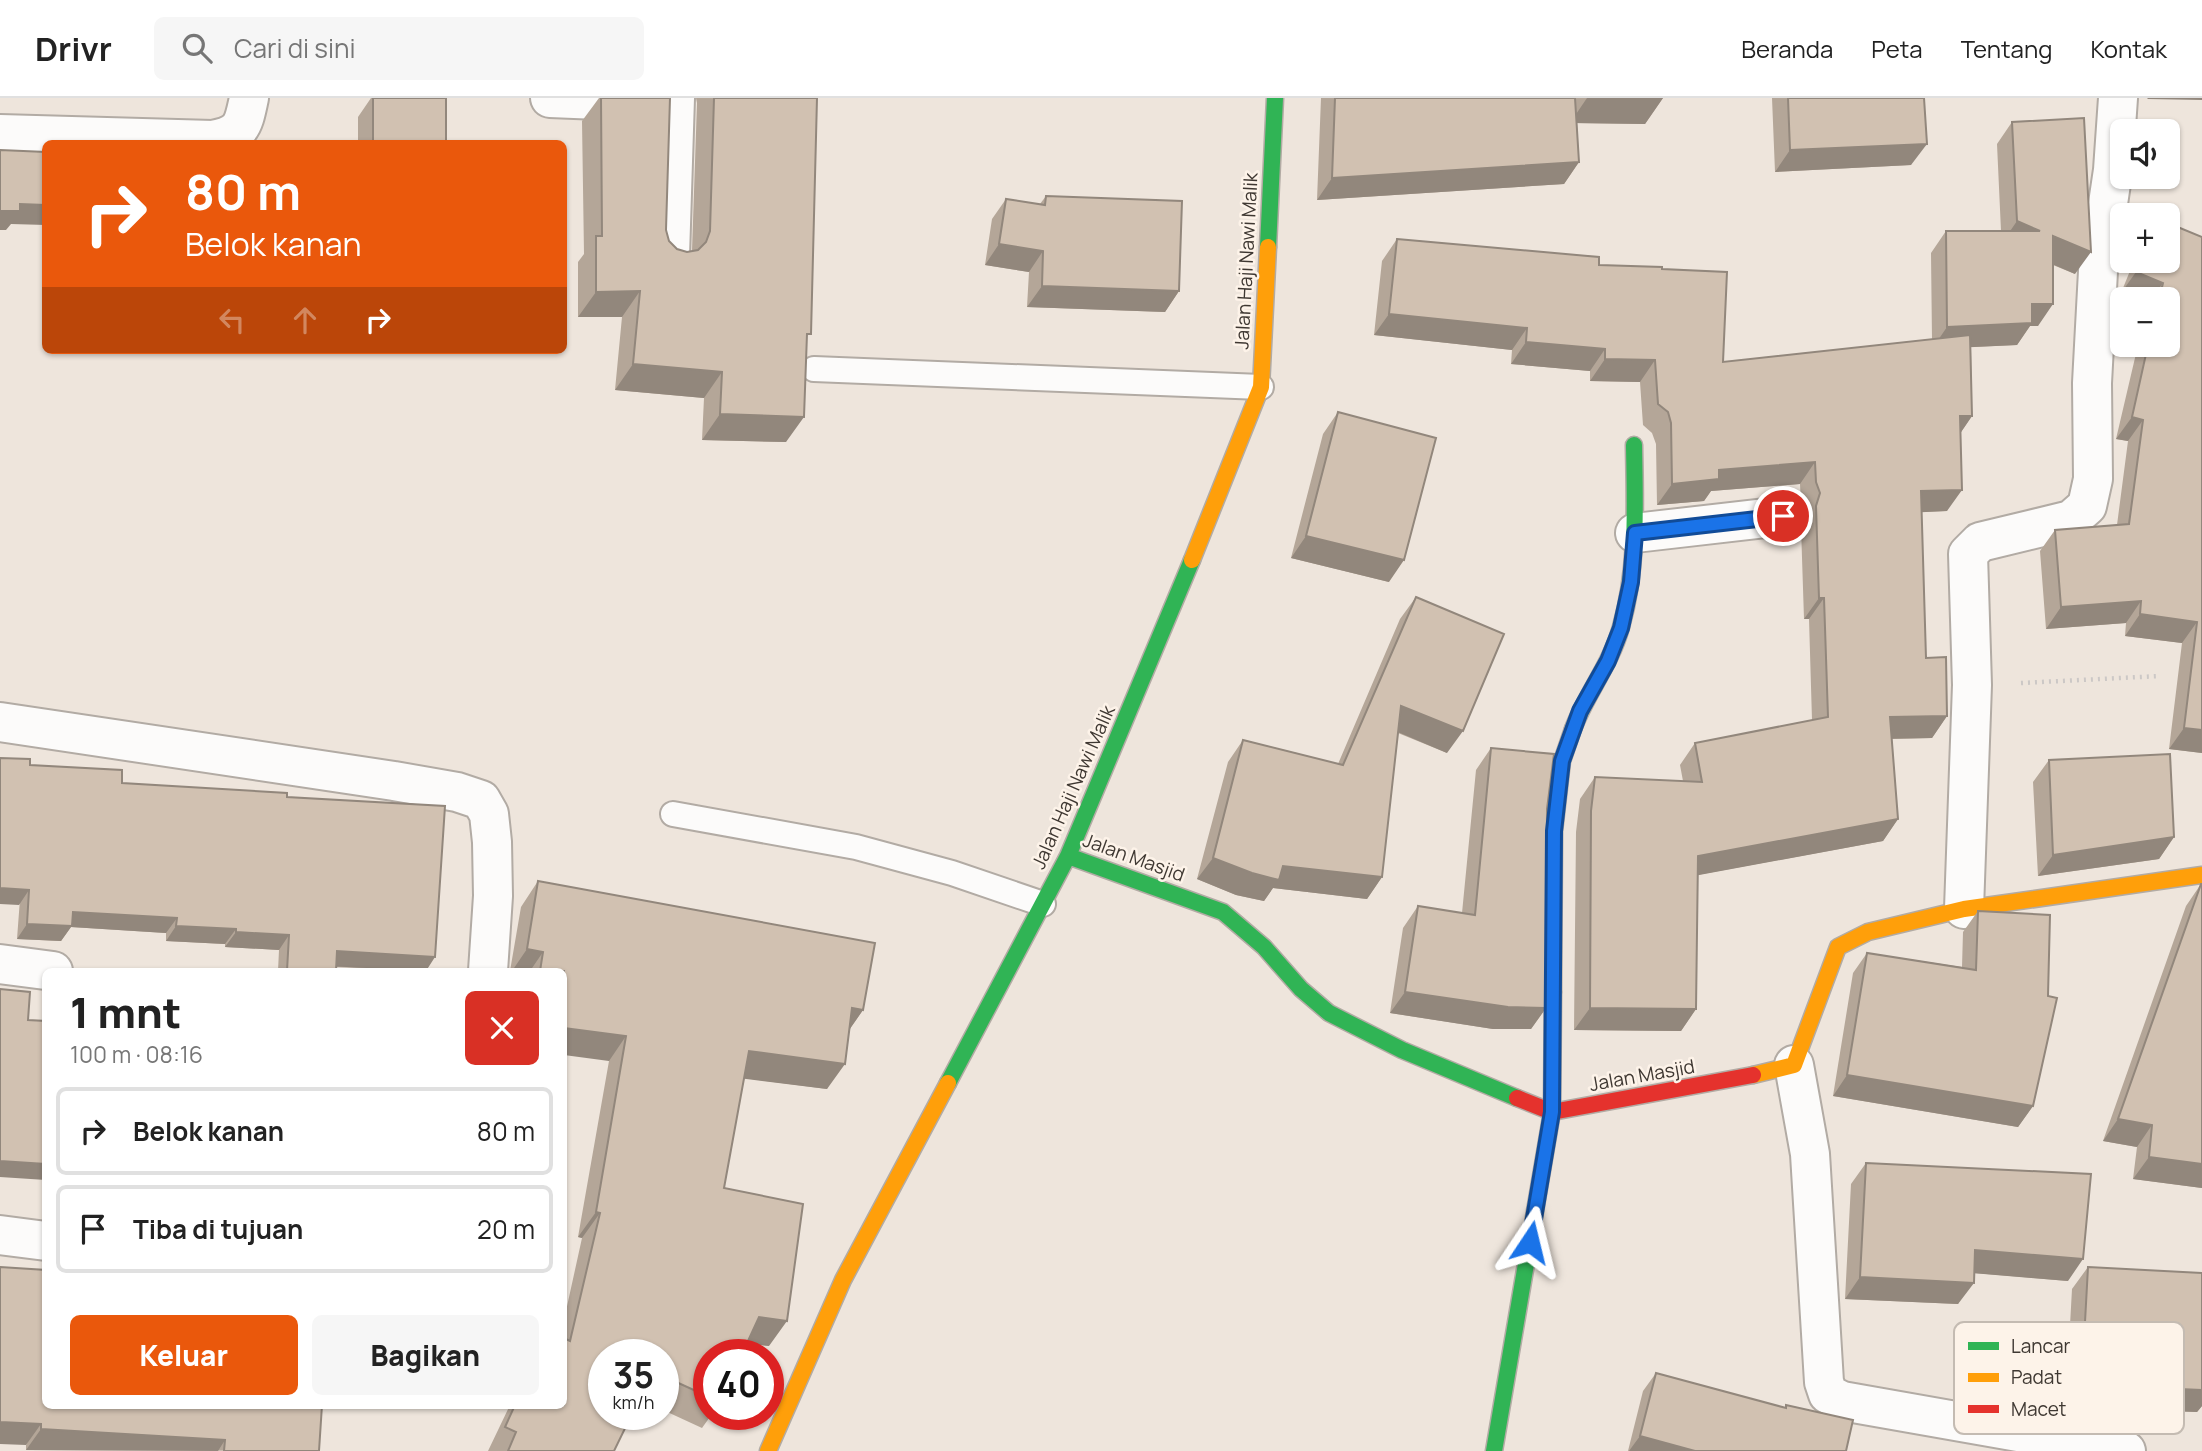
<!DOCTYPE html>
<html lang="id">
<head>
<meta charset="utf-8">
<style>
	:root { --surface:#fff; --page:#f6f6f6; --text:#222; --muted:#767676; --line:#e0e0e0; --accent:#ea580c }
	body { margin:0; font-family:Manrope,sans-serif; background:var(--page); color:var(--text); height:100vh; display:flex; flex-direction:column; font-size:26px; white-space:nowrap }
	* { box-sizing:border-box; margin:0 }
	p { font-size:23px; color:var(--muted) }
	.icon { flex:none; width:38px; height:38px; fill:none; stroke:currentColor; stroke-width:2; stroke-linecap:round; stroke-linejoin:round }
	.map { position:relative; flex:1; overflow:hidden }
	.side { position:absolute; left:42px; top:870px; width:525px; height:441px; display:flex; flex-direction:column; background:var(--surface); border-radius:10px; box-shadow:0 2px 5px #0004 }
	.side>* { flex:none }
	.top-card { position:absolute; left:42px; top:42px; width:525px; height:214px; border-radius:10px; box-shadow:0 2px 5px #0004; background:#ea580c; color:#fff; overflow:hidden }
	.buttons { position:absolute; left:2110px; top:21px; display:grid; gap:14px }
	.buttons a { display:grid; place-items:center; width:70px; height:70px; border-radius:10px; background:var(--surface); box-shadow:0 2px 5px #0004; font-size:35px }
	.speed { position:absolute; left:588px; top:1241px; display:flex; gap:14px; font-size:35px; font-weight:700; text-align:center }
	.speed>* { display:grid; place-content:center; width:91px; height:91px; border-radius:50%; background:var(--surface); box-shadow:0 2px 5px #0004; line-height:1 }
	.speed small { font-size:18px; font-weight:400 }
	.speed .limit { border:10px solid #d22; background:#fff; color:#111 }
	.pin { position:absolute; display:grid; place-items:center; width:60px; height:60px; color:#fff; margin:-30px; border:4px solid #fff; border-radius:50%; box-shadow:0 2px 7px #0007 }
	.me { position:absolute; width:77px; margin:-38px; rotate:10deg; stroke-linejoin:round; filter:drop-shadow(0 0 5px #0008) }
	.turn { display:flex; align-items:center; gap:24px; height:147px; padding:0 28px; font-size:32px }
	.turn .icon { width:91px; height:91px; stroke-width:2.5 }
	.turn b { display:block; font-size:49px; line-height:60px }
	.lanes { display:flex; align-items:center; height:66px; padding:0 28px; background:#0003; justify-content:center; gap:35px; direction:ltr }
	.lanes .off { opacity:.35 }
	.round { display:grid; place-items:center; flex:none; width:74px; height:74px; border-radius:10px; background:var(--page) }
	.headline { display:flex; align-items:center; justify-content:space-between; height:119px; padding:0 28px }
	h1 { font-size:42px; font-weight:800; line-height:52px }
	.cta { display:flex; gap:14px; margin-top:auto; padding:14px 28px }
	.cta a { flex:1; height:80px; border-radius:10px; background:var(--accent); color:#fff; font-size:28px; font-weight:800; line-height:80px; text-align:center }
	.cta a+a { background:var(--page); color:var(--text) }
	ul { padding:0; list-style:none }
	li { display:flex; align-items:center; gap:21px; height:88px; margin:0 14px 10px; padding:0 14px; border:4px solid var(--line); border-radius:10px }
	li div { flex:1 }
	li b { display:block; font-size:26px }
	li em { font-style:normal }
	header { display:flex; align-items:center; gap:42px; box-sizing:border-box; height:98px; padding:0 35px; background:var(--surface); border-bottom:2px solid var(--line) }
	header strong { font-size:33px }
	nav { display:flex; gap:38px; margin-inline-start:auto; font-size:24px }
	.search { width:490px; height:63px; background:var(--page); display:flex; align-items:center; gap:18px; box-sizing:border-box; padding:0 24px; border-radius:10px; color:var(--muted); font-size:26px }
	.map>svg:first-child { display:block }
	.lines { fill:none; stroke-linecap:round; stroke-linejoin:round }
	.lane-casing { stroke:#b2aba4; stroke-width:28 }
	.street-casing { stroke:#b2aba4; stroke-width:42 }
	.fast-casing { stroke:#b2aba4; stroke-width:19 }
	.slow-casing { stroke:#b2aba4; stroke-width:19 }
	.jam-casing { stroke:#b2aba4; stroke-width:19 }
	.path { stroke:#ccc8c6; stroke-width:4.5; stroke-dasharray:2 5; stroke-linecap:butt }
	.lane { stroke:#fcfbfa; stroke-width:24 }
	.street { stroke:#fcfbfa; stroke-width:38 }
	.fast { stroke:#30b455; stroke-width:16 }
	.slow { stroke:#ff9f0a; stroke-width:16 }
	.jam { stroke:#e5322d; stroke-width:16 }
	.wall { fill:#b4a698 }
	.shaded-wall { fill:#92877c }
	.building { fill:#d1c1b1; stroke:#92877c; stroke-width:2 }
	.route-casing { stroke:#114b97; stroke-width:18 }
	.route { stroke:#1a73e8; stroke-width:12 }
	.labels { text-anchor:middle; stroke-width:5; stroke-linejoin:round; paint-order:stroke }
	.street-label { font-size:19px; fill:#3f3832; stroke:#fdf3e9 }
	.key { fill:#fdf3e9; stroke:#c4bbb2; stroke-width:2 }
	.key-label { font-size:19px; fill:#3f3832 }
</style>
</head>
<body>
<header>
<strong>Drivr</strong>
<div class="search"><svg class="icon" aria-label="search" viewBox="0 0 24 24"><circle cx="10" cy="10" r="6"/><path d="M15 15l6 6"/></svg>Cari di sini</div>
<nav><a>Beranda</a><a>Peta</a><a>Tentang</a><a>Kontak</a></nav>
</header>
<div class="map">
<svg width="2202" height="1353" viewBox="0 0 2202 1353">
	<rect width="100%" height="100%" fill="#eee5dc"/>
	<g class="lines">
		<defs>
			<path id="lane" d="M814 271 1261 289
				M673 716 856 749 952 775 1043 806"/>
			<path id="street" d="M550 0 648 4
				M0 36 213 42C243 36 243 27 249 0
				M670 158 675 0
				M1635 435 1783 418
				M0 624 394 683 457 694 481 702 489 716 492 744 493 798 488 873
				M1964 811 1972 587 1968 456 1980 444 2071 422 2087 408 2093 381 2092 285 2098 173 2113 72 2118 0
				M0 866 53 873
				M1794 967 1810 1056 1824 1284 1828 1296 1842 1303 2126 1353
				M0 1137 46 1143"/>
			<path id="fast" d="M1268 149 1275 0
				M1573 631C1586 596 1611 566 1621 529 1638 470 1635 408 1634 347
				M1068 758 1223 814 1264 849 1301 891 1329 915 1402 952 1517 1000
				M948 985 1068 758 1192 462
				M1494 1353 1552 1014 1553 894"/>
			<path id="slow" d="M1192 462 1261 289 1268 149
				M1753 977 1794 967 1838 849 1868 834 1964 811 2202 777
				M768 1353 843 1182 948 985"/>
			<path id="jam" d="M1553 894 1554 733 1562 663 1573 631
				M1517 1000 1552 1014 1753 977"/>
		</defs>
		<use href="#lane" class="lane-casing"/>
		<use href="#street" class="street-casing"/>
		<use href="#fast" class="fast-casing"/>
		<use href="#slow" class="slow-casing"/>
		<use href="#jam" class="jam-casing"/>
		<path class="path" d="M2021 585 2160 578"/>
		<use href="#lane" class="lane"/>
		<use href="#street" class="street"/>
		<use href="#fast" class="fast"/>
		<use href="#slow" class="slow"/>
		<use href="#jam" class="jam"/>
	</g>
	<path class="wall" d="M371 0H446V46H358V19Z
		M599 0H670L666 132 669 143 677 151 687 154 692 153 697 5 696 0H817L806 243 786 344 702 342 704 300 615 292 622 219H578V164L584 156 582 23Z
		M1321 0H1663L1645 26 1577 25 1579 64 1564 86 1317 102Z
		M1772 0H1924L1911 67 1775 74Z
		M2012 24 2075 176 2053 167 2038 228H2030L2017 247 1971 249 1972 318 1961 334 1947 413 1921 414 1926 560 1947 618 1932 640 1892 641 1898 721 1883 743 1697 777 1696 911 1681 933 1574 932 1576 734 1580 701 1595 679 1683 683 1680 667 1695 645 1812 622 1809 521H1804L1801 429 1805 416 1801 405 1800 386 1711 393 1704 403 1657 407 1656 346 1652 335 1643 327 1640 284 1590 283V273L1511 266 1512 252 1374 237 1382 163 1397 141 1599 167 1662 171 1723 264 1932 241 1931 155 1946 133H2001L1997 46Z
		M1046 98 1179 193 1165 214 1027 209 1029 174 985 167 992 121 1006 101 1040 106Z
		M2202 139V655L2169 651 2182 545 2125 538 2126 525 2046 531 2040 453 2055 432 2117 427 2128 343 2116 341 2138 247H2168V201H2134L2121 195 2134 163H2168Z
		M1338 314 1389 484 1291 460 1323 336Z
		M1416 499 1447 655 1398 635 1382 779 1367 801 1273 790 1264 803 1236 797 1197 781 1228 664 1243 642 1338 666 1400 521Z
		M1491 650 1547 711 1546 910 1531 931H1493L1390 915 1403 830 1418 808 1462 815 1476 672Z
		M2049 662 2174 739 2159 761 2038 778 2033 684Z
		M30 667 122 685 287 699 426 873 336 869V873H278L279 852 225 849V846L166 843V835L71 829 61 843 17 841Z
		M538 783 863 912 849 932 827 991 744 980 724 1090 769 1248 747 1245 709 1256V1316H712L702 1330 663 1312V1256H604L614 1353H488L510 1307H564V1222L582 1140 578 1139 609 963 564 873H510L521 809Z
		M2201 786 2202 1090 2133 1081 2137 1049 2103 1043 2186 808Z
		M1978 813 2033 1008 2018 1029 1833 998 1853 875 1867 855 1962 869 1963 834Z
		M1866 1065 2068 1183 1974 1175 1958 1206 1845 1201 1851 1086Z
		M2088 1169 2202 1175V1308L2197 1314 2141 1312 2142 1304 2066 1300 2072 1191Z
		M1656 1275 1785 1310 1786 1307 1846 1353H1628L1643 1293Z
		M46 1307 319 1353 26 1352V1347Z"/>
	<path class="shaded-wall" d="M1587 0H1663L1645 26 1570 25Z
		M2148 0H2202V2L2147 1Z
		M1927 46 1911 67 1775 74 1790 52Z
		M1579 64 1564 86 1317 102 1332 80Z
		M20 106 46 107V127L11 126 6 132H0V113Z
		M2017 123 2040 133 2002 145Z
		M2053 138 2091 154 2075 176 2038 160Z
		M999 146 1043 153 1029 174 985 167Z
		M2136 174 2163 185 2151 201H2134L2121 195Z
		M1042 188 1179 193 1165 214 1027 209Z
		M640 193 622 219H578L596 194Z
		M2032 206H2053L2038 228H2030L2017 247 1932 251 1947 229Z
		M1389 216 1527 230 1512 252 1374 237Z
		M1526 244 1605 251 1590 273 1511 266Z
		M1605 261 1655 262 1640 284 1590 283Z
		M633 266 722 274 704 300 615 292Z
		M720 316 804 319 786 344 702 342Z
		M1960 318H1972L1957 340Z
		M2132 319 2143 322 2128 343 2116 341Z
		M1815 364 1800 386 1711 393 1704 403 1657 407 1672 386 1719 372Z
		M1962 392 1947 413 1905 415 1921 393Z
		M1306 438 1404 462 1389 484 1291 460Z
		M1819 500H1824L1809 521H1804Z
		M2141 503 2126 525 2046 531 2061 509Z
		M2140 516 2197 524 2182 545 2125 538Z
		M1401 608 1463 633 1447 655 1386 629Z
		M1947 618 1932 640 1875 641 1890 619Z
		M2184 630 2202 632V655L2169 651Z
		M1898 721 1883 743 1683 780 1698 758Z
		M2174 739 2159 761 2038 778 2053 757Z
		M1213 760 1283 768 1382 779 1367 801 1273 790 1264 803 1236 797 1197 781Z
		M0 790 29 792 19 807 0 806Z
		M73 814 177 820 166 835 71 829 61 843 17 841 27 826Z
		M176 828 236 831 225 846 166 843Z
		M236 834 289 837 279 852 225 849Z
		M527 851 543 854 530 873H512Z
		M337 853 435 859 426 873 327 868Z
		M1405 894 1546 910 1531 931H1493L1390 915Z
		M852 910 863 912 845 938Z
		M1590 910 1696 911 1681 933 1574 932Z
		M564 930 626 938 609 963 564 957Z
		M749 953 845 966 827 991 731 979Z
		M1847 977 2033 1008 2018 1029 1833 998Z
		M2118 1021 2152 1027 2137 1049 2103 1043Z
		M2149 1059 2202 1066V1090L2133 1081Z
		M0 1063 46 1066V1082L0 1079Z
		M596 1114 600 1115 582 1140 578 1139Z
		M1975 1152 2083 1161 2068 1183 1960 1174Z
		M1860 1179 1974 1185 1958 1206 1845 1201Z
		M759 1219 787 1223 769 1248 741 1245Z
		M2082 1279 2157 1282 2142 1304 2066 1300Z
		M2156 1290 2202 1292V1308L2197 1314 2141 1312Z
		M0 1324 41 1326 26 1347 0 1346Z
		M41 1331 225 1342 218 1353 26 1352Z
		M1640 1338 1695 1353H1629Z"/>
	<path class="building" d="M373 0H446V46H373Z
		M601 0H670L666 132 669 143 677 151 687 154 698 152 706 144 710 133 714 0H817L811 236H807L804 319 720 316 722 274 633 266 640 193 596 194V138H602Z
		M1335 0H1575L1579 64 1332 80Z
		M1788 0H1924L1927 46 1790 52Z
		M2084 20 2091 154 2053 138V206H2032V225L1947 229 1946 133H2040L2017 123 2012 24Z
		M0 52 46 54V107L20 106V113H0Z
		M1046 98 1182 103 1179 193 1042 188 1043 153 999 146 1006 101 1045 107Z
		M2168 125 2202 139V632L2184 630 2197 524 2140 516 2141 503 2061 509 2055 432 2129 426 2143 322 2132 319 2148 247H2168V201H2159L2163 185 2136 174 2140 163H2168Z
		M1397 141 1599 159V167L1662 169V171L1727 174 1723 264 1970 237 1972 318H1960L1962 392 1921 393 1926 560 1946 559 1947 618 1890 619 1898 721 1698 758 1696 911 1590 910 1591 713 1595 679 1702 684 1695 645 1828 619 1824 500H1819L1816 408 1820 395 1816 384 1815 364 1719 372V381L1672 386 1671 325 1668 314 1658 306 1655 262 1605 261V251L1526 244 1527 230 1389 216Z
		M1338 314 1436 340 1404 462 1306 438Z
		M1416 499 1504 536 1463 633 1401 608 1382 779 1283 768 1279 782 1252 775 1213 760 1243 642 1343 667Z
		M1491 650 1554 656 1547 711 1546 910 1508 909 1405 894 1418 808 1475 817Z
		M2170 656 2174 739 2053 757 2049 662Z
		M0 660 30 661V667L122 672V685L287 695V699L445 708 435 859 337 853 336 873H287L289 837 236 834V831L176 828 177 820 73 814 72 828 27 826 29 792 0 790Z
		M538 783 875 845 863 912 852 910 845 966 749 953 724 1090 803 1106 787 1223 759 1219 742 1256H709V1299L663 1278V1256H604V1316H632L614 1353H508L516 1334 505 1329 515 1307H564V1240L570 1243 600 1115 596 1114 626 938 564 930V873H540L543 854 527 851Z
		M2201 786H2202V1066L2149 1059 2152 1027 2118 1021Z
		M1978 813 2050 817 2048 898 2057 900 2033 1008 1847 977 1867 855 1976 872Z
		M0 891 30 894 28 922 46 923V1066L0 1063Z
		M1866 1065 2091 1076 2083 1161 1975 1152 1974 1185 1860 1179Z
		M0 1169 46 1172V1307H322L319 1353H224L225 1342 41 1331V1326L0 1324Z
		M2088 1169 2202 1175V1292L2156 1290 2157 1282 2082 1279Z
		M1656 1275 1786 1310V1307L1853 1322 1846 1353H1695L1640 1338Z"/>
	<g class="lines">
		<defs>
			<path id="route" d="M1530 1144 1552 1014 1554 733 1562 663 1580 613 1608 563 1621 530 1631 484 1635 435 1783 418"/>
		</defs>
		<use href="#route" class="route-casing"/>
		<use href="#route" class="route"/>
	</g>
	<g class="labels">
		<g class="street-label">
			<text transform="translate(1246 163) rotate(-87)" y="7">Jalan Haji Nawi Malik</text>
			<text transform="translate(1073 689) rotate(-66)" y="7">Jalan Haji Nawi Malik</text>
			<text transform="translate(1134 759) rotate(20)" y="7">Jalan Masjid</text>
			<text transform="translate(1642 977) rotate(-10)" y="7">Jalan Masjid</text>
		</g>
	</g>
	<rect x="1954" y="1224" width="230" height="112" rx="10" class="key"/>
	<rect x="1968" y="1244" width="31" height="8" fill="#30b455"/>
	<rect x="1968" y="1275" width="31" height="9" fill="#ff9f0a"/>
	<rect x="1968" y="1307" width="31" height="8" fill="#e5322d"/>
	<g class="key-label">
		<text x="2011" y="1255">Lancar</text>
		<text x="2011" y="1286">Padat</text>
		<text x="2011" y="1318">Macet</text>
	</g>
</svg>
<div class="buttons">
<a><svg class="icon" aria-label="sound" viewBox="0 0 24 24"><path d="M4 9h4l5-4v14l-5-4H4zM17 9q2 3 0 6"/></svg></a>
<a>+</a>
<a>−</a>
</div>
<div class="speed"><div>35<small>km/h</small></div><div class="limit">40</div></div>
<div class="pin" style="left:1783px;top:418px;background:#d93025"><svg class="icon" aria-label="arrive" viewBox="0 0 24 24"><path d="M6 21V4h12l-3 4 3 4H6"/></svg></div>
<svg class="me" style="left:1530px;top:1144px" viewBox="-20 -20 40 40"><path d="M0-17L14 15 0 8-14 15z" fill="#1a73e8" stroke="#fff" stroke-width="4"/></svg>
<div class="top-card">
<div class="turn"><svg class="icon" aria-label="right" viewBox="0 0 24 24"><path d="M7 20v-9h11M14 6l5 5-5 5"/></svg><div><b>80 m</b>Belok kanan</div></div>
<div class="lanes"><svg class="icon off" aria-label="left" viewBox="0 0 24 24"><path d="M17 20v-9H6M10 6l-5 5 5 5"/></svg><svg class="icon off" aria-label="ahead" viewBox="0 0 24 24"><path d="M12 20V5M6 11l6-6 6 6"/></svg><svg class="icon" aria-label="right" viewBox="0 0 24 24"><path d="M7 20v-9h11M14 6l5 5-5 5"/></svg></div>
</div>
<section class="side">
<div class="headline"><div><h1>1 mnt</h1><p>100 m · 08:16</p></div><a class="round" style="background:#d93025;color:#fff"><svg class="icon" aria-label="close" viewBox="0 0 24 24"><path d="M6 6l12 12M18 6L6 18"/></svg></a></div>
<ul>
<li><svg class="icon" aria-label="right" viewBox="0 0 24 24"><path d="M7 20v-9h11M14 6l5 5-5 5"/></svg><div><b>Belok kanan</b></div><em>80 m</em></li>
<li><svg class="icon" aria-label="arrive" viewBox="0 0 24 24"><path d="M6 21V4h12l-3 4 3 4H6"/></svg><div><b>Tiba di tujuan</b></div><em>20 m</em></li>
</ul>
<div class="cta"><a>Keluar</a><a>Bagikan</a></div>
</section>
</div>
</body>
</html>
